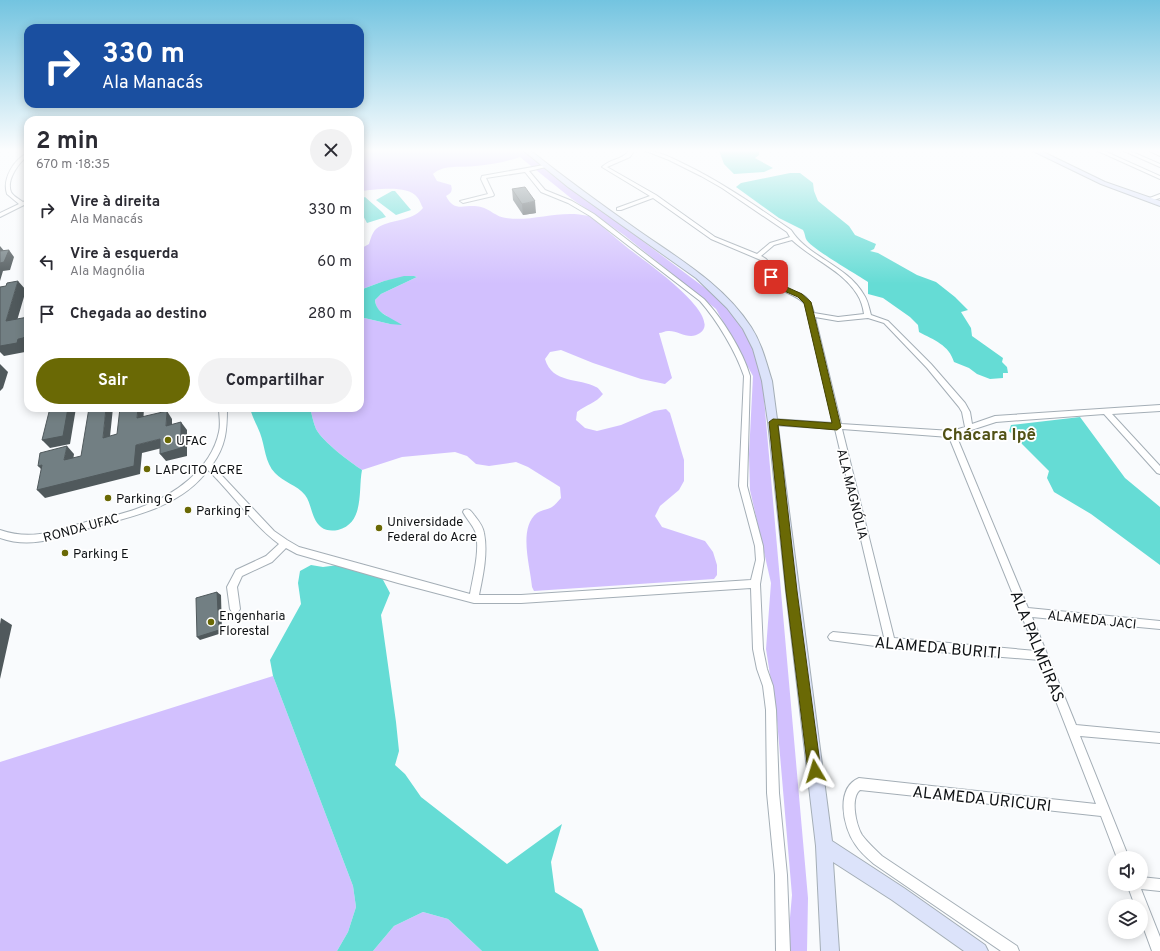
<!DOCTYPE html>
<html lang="pt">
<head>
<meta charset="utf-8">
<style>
	:root { --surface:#fff; --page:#f2f2f3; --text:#2b2b33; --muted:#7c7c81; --accent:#6a6905 }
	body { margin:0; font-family:Overpass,sans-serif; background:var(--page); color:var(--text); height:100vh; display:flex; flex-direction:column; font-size:15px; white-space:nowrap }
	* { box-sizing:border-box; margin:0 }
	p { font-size:13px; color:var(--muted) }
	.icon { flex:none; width:22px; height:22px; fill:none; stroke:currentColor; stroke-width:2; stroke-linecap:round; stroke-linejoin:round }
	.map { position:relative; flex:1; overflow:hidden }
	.side { position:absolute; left:24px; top:116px; width:340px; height:296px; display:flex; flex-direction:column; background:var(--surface); border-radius:12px; box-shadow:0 2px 10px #0003 }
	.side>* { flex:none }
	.banner { position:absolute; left:24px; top:24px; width:340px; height:84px; border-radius:12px; box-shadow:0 2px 10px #0003; background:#1a4fa0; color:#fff; overflow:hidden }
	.controls { position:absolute; left:1108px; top:851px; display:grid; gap:8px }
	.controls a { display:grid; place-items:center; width:40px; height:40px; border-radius:50%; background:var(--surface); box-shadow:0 2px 10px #0003; font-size:20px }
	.pin { position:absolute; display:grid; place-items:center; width:34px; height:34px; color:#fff; margin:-17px; border-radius:8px; box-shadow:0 2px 6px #0006 }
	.me { position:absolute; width:44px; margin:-22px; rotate:353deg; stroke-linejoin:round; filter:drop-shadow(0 0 3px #0008) }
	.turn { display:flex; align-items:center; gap:14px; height:84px; padding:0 12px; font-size:18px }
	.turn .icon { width:52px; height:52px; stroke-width:2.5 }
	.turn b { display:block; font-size:28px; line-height:34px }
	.round { display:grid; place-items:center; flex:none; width:42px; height:42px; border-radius:21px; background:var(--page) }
	.overview { display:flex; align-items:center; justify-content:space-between; height:68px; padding:0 12px }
	h1 { font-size:24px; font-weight:700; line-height:30px }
	.primary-button { display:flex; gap:8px; margin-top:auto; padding:8px 12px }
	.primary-button a { flex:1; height:46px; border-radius:24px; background:var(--accent); color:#fff; font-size:16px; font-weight:700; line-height:46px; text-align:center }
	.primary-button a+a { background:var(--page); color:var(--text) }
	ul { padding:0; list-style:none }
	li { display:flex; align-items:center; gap:12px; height:52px; padding:0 12px }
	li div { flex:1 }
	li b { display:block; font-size:15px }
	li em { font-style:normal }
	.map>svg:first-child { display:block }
	.green { fill:#d2c0fe }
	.water { fill:#65dcd5 }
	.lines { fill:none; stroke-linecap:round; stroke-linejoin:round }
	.street-casing { stroke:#a4aeb6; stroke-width:2 }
	.secondary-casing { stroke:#a4aeb6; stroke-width:2 }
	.street { fill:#fff; fill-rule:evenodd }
	.secondary { fill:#dce3fa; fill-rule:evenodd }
	.wall { fill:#626d71 }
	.shaded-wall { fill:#50595c }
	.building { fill:#727f83; stroke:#50595c }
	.route { fill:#6a6905; stroke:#454403 }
	.poi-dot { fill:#6a6905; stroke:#fff; stroke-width:1.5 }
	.labels { text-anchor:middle; stroke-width:3.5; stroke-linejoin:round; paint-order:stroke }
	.poi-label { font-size:13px; fill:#101316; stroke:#fff; text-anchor:start }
	.street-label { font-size:13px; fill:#101316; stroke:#fff }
	.near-street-label { font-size:16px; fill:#101316; stroke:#fff }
	.district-label { font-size:17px; font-weight:bold; fill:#515115; stroke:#fff }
</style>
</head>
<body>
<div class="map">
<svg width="1160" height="951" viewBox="0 0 1160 951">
	<rect width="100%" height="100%" fill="#f9fbfd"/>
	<path class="green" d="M360 151H523L713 294 735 316 752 343 762 376 808 898 807 951H787L792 895 777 720 766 649 771 583 750 490 749 454 753 376 716 309 624 235 572 199 520 157C505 162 491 165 476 166 462 168 444 164 433 174L437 181 451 185C453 191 451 193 446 196 455 214 465 203 481 207 490 209 496 217 506 218 533 222 560 209 589 216 603 226 616 239 629 249 642 259 725 316 700 333 689 341 678 330 668 331 665 331 662 333 659 333L672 378 665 384 641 379 593 363 561 350 550 352 545 359C552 384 580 378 596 387 599 388 601 392 603 394 596 403 586 405 577 412L576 420 585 428 597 431 621 425 654 411 666 409 670 413 684 460V481L679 490 660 506 655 516 662 527 705 541 713 552 717 565V575L714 579 534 591 532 587C530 565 518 528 537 513 541 510 547 510 552 507 555 505 558 501 561 498L560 487 528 467 516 462 489 466 476 464 467 456 455 452 402 457 362 470C350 462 323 442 316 429 313 422 312 415 310 408H360V317L390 324 387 316C380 312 376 309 375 300L381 294 417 277 414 276 384 281 360 290V249L369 244C371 238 372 233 376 229 390 218 411 223 423 208 421 205 420 200 417 197 407 184 374 190 360 191Z
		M273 676 353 886 356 907 348 932 337 951H0V762Z
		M423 912 448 919 482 951H373L394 926Z"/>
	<path class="water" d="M719 151H759V155L755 158 773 168 764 172 734 174 724 164Z
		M790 173H800L813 183 814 191 818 201 849 226 855 235 876 244 874 249 870 251 878 253 917 275 936 282 955 297 968 310 961 312 971 328 972 336 1003 358 1002 362 1007 367 1008 373H1003V378L990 379 977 374 969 368 954 362C949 345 934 340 919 332L918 325 910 317 883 298 868 294V282C858 275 810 248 806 239 805 237 805 233 803 230L779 218 736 187 741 183Z
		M392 191H395L411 210 396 215 376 200Z
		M365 197 382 212 386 217 367 223 360 210V199Z
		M404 276H414L417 277 381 294 375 300C376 314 391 317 402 325L390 324 360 317V290L384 281Z
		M250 408H310C312 415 313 422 316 429 323 442 350 462 362 470 358 490 365 523 338 530 332 531 326 531 321 527 311 519 312 504 305 495 297 485 283 482 275 473 265 463 265 446 260 433 257 425 252 417 250 408Z
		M1080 417 1125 478 1160 507V565L1091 514 1054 492 1047 478 1049 471 1009 431 1011 425Z
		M311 565 323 567 338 565 382 578 390 593 381 615 396 722 399 751 395 765 405 774 421 797 507 864 562 824 551 862 555 892 582 909 599 951H482L448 919 423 912 394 926 373 951H337L348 932 356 907 353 886 273 676 270 660 301 604 298 583 300 571Z"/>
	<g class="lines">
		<defs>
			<path id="street" d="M629 151H634L630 157 607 167 656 195 715 237 757 254 770 243 790 237 787 232 722 188 701 176 669 160 646 151C660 151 674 159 686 165 723 183 757 207 791 230 809 258 847 265 864 295 868 301 869 308 871 315L888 321 931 364 965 403 970 412 972 424 995 416 1160 405V411L1112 414 1160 466V474L1157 473 1104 414 996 422 956 435 1028 608 1160 621V629L1032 617 1076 725 1160 733V743L1080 736 1129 858H1117L1101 816 860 790C850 798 856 825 862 835 868 843 875 849 882 856L1017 946 1019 951H1001L874 864C867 858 860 852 855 844 843 827 835 788 859 778L1096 804 1040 660 890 648 830 640 828 637 830 634 833 632 884 637 835 429 773 425 769 422 773 419 833 423 805 304C796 294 782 293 773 284 767 278 767 268 763 261L711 239 653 198 621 210H617V208L650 196 602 167C609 159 622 160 629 151ZM792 240C812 259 842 270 857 294 861 300 863 307 864 314L838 317 814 313C807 286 792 297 777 282 769 273 775 262 761 256L774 245ZM815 317 838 321 868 318 884 323 927 368 959 407 962 412 965 427 952 431 841 424ZM842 429 949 437 1036 651 894 638Z
				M1098 151H1104L1160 176V179Z
				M1124 151H1130L1160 164V167Z
				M1150 151H1156L1160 153V156Z
				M28 153V156C19 162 6 180 11 192 13 196 19 199 23 202L28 199V203L0 217V213L19 204 7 194C2 179 14 159 28 153Z
				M544 165 546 166V167L529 171 545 190 572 201 594 214 704 299C722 318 743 351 750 376L747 486 763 546 764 560 760 584 763 649 767 669 773 686 776 710 779 793 787 875 790 951H776L775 875 767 793 766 710 763 686 757 669 753 649 751 588 521 603H474L398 583 297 554 286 548 272 562 242 576 237 587 240 609 238 612 235 613 232 612 230 609 227 587 236 570 266 556 279 544C251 523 233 494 208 470 179 509 129 517 86 529 56 538 31 549 0 538V530C32 541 55 531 86 522 103 518 121 515 139 508 173 496 211 470 219 432 221 424 219 416 219 408H227C227 430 226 446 212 465L274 531 287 540 299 547 470 594C473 577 481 547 475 531 472 524 466 518 463 512L464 510C469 508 471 511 474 515 478 520 483 526 484 533 488 553 483 576 479 595H521L751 580 756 560 755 546 739 486 744 376C736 352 717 320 700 301L590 216 568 203 541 192 525 172 486 178 494 195 493 196 463 203 460 201 488 194 481 179 482 176Z
				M1160 194V198L1150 201 1147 199Z
				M1141 877 1160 879V891L1141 889 1160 937V951H1152L1141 921V906H1135L1127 884H1141Z"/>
			<path id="secondary" d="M524 151H531C566 179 602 205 639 231 679 259 724 285 751 327 762 344 766 362 772 381L832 841 904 888 985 945 988 951H964L892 900 833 862 839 951H821L816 846 786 591 768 422 762 381 753 349 743 329 727 308 696 278 568 187Z
				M1033 151H1041L1105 182 1160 201V206L1101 184Z"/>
		</defs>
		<use href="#street" class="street-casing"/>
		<use href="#secondary" class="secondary-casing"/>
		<use href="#street" class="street"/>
		<use href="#secondary" class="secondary"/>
	</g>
	<path class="wall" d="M512 189 536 213 523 215 513 200Z
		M28 201V209L24 203Z"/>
	<path class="shaded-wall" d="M535 201 536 213 523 215 522 204Z
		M0 246 5 252 0 259Z
		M9 250 14 257 10 270 3 271 0 281V263Z
		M18 281 26 290 14 331 6 321Z
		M28 336V349H26L25 352 4 356 0 352V342L18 339 24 337Z
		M0 364 8 372 3 388 0 391Z
		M68 408H76L70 444 50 448 42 440Z
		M106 408H113L109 446 103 438Z
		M138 408H144L143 426 137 418Z
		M167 411 172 419V434L166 426Z
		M181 422 187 430V456L166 461 160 454Z
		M160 439 166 447 142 453 140 474 45 498 37 490 136 445Z
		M67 446 74 454 72 468 64 460Z
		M42 465 46 474 38 466Z
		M217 592 221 595 222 633 200 640 197 637Z
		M1 618 12 625 0 679V624Z"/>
	<path class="building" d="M525 187 535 201 522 204 512 189Z
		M28 201V204L24 203Z
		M9 250 4 262 0 263V251Z
		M18 281 6 321 28 317V336L24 337 23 338 18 339 17 343 0 346V287L6 286 7 283Z
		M50 408H68L63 436 42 440Z
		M89 408H106L103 438 117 434 120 408H138L137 418 167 411 166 426 181 422V448L160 454V439L136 445 134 466 37 490 42 465 38 466 40 453 67 446 64 460 81 456Z
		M217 592 219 630 197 637 196 598Z"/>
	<linearGradient id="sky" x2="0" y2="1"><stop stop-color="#73c4e0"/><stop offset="0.53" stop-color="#fcfdfe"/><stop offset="1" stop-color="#fcfdfe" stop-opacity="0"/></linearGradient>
	<rect width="1160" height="284" fill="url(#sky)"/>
	<path class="route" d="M769 275H773L780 284 802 294 811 302 841 427 837 430 778 425 797 591 821 771 819 776 815 778 810 776 808 771 786 591 769 422 773 419 832 423 804 303 798 297 775 287 768 277Z"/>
	<g class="poi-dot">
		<circle cx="168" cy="440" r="4"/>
		<circle cx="147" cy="469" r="4"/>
		<circle cx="108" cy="498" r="4"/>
		<circle cx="188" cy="510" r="4"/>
		<circle cx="379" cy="528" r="4"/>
		<circle cx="65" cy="553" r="4"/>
		<circle cx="211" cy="622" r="4"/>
	</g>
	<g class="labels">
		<g class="poi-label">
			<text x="176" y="445">UFAC</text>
			<text x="155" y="474">LAPCITO ACRE</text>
			<text x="116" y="503">Parking G</text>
			<text x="196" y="515">Parking F</text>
			<text x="387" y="526">Universidade<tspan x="387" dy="15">Federal do Acre</tspan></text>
			<text x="73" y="558">Parking E</text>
			<text x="219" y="620">Engenharia<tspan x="219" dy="15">Florestal</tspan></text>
		</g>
		<g class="street-label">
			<text transform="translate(853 494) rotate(76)" y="5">ALA MAGNÓLIA</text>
			<text transform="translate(81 527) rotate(-15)" y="5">RONDA UFAC</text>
			<text transform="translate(1092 619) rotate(6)" y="5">ALAMEDA JACI</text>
		</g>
		<g class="near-street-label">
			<text transform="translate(1038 646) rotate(68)" y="6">ALA PALMEIRAS</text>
			<text transform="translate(938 647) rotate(5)" y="6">ALAMEDA BURITI</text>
			<text transform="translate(982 798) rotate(6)" y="6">ALAMEDA URICURI</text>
		</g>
		<g class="district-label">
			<text x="989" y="440">Chácara Ipê</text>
		</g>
	</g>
</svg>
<div class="controls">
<a><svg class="icon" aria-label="sound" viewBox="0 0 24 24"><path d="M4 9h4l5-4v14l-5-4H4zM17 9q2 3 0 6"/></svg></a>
<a><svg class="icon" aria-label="layers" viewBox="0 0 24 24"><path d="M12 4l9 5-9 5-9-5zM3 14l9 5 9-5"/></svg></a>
</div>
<div class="pin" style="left:771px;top:277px;background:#d93025"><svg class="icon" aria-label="arrive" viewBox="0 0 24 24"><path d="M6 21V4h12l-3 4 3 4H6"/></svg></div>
<svg class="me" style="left:815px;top:771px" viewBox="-20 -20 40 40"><path d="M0-17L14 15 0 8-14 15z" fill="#6a6905" stroke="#fff" stroke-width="4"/></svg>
<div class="banner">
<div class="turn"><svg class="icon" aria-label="right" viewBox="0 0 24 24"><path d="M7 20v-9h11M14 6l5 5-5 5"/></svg><div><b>330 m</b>Ala Manacás</div></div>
</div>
<section class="side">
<div class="overview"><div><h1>2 min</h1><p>670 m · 18:35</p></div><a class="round"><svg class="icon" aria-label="close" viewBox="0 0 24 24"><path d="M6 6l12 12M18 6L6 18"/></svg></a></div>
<ul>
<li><svg class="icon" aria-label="right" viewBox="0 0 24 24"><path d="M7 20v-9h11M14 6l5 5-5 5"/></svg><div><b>Vire à direita</b><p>Ala Manacás</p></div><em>330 m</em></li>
<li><svg class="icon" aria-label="left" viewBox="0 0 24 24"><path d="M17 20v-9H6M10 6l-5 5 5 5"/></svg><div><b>Vire à esquerda</b><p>Ala Magnólia</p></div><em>60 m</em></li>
<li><svg class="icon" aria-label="arrive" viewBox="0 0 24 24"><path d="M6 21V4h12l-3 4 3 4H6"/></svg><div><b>Chegada ao destino</b></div><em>280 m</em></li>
</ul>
<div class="primary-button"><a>Sair</a><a>Compartilhar</a></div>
</section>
</div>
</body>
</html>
